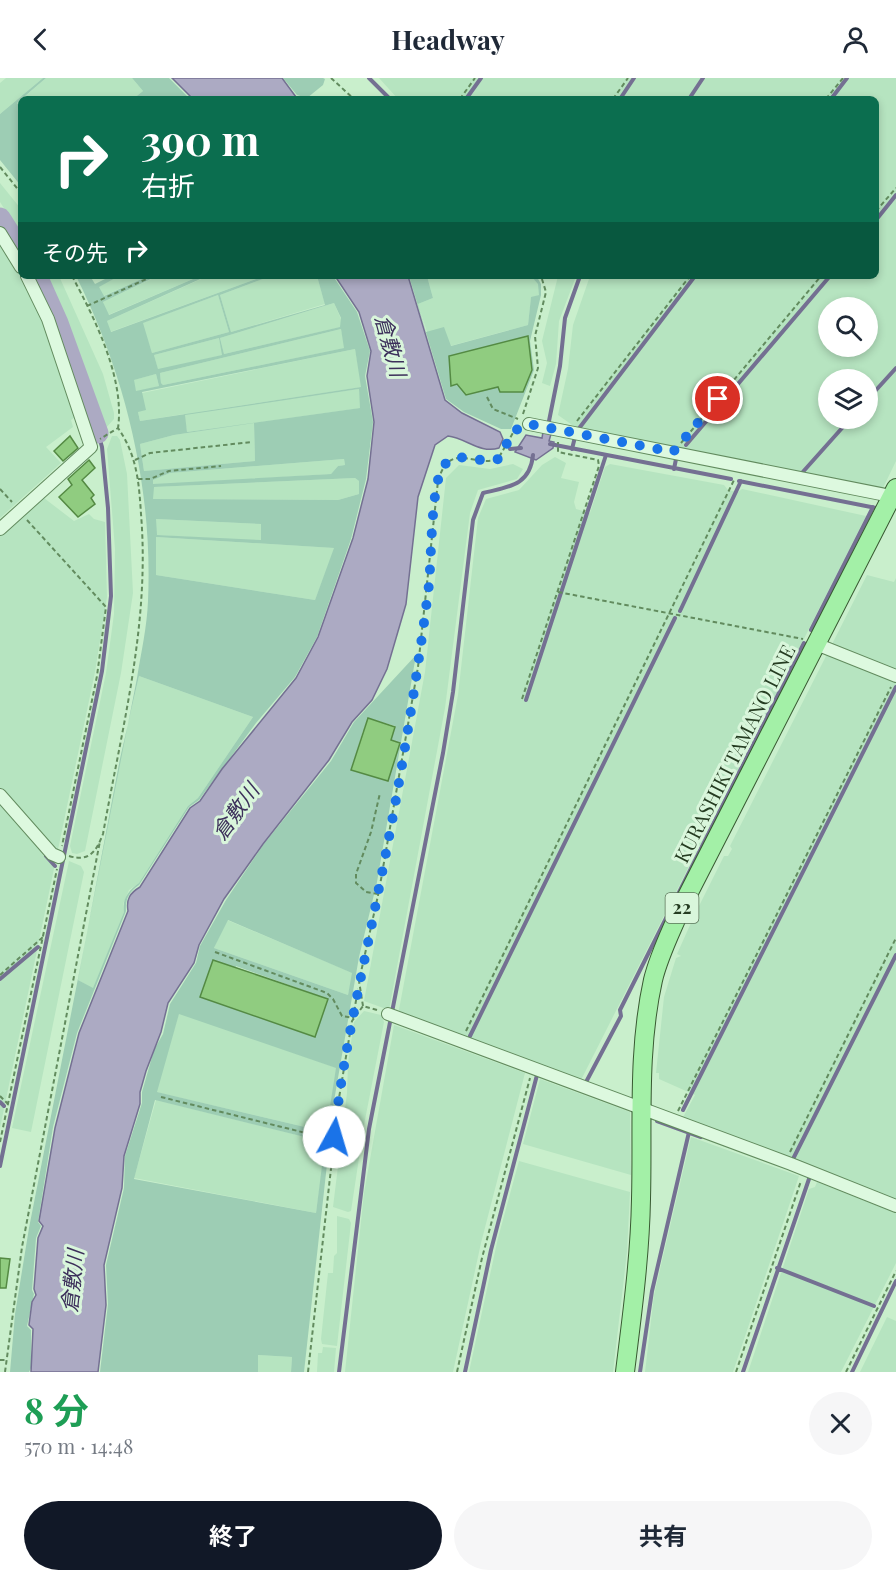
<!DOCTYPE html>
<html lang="ja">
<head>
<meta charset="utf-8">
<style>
	:root { --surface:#fff; --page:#f6f6f7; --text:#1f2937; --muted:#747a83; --accent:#111827 }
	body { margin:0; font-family:"Playfair Display","Noto Sans JP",serif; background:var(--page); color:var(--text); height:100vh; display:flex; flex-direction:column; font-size:22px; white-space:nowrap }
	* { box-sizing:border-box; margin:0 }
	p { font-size:20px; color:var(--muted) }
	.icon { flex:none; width:33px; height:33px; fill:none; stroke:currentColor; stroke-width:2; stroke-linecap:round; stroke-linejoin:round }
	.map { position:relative; height:1294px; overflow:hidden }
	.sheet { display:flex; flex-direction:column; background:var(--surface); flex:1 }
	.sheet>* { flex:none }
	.top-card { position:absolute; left:18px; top:18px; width:861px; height:183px; border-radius:9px; box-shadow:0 3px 9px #0003; background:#0b6e4f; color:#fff; overflow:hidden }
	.buttons { position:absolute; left:818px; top:219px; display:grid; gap:12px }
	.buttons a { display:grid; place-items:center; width:60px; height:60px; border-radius:50%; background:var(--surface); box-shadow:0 3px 9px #0003; font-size:30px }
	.pin { position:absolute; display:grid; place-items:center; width:51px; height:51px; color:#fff; margin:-26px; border:3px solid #fff; border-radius:50%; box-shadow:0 2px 6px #0007 }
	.me { position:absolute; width:66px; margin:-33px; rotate:6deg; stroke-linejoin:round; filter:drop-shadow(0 0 4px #0008) }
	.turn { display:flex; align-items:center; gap:21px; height:126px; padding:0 24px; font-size:27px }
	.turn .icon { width:78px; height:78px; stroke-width:2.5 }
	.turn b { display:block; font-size:42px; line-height:51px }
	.then { display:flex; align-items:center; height:57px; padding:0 24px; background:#0003; gap:12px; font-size:22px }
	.round { display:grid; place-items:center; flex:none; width:63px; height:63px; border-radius:32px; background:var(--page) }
	.overview { display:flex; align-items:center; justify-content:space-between; height:102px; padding:0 24px }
	h1 { font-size:36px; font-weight:700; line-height:45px; color:#1e9e55 }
	.primary-button { display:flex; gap:12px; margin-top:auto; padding:12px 24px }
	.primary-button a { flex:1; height:69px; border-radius:36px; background:var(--accent); color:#fff; font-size:24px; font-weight:700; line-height:69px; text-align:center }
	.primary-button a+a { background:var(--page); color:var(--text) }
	header { display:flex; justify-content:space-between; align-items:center; height:78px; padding:0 24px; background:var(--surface); font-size:27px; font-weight:700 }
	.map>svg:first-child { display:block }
	.farmland { fill:#b6e4c0; fill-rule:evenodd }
	.green { fill:#9dcdb4; fill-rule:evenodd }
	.water { fill:#acaac3; stroke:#747092; stroke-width:1.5 }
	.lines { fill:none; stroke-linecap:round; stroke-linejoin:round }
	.stream { stroke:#747092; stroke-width:4 }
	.river { stroke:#acaac3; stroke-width:21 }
	.building { fill:#90cc80; stroke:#548a43; stroke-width:1.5 }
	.minor-casing { stroke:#628b5e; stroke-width:14 }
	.primary-casing { stroke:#385931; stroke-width:20 }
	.path { stroke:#628b5e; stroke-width:2; stroke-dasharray:4.5 3; stroke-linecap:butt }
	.minor { stroke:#ddf9df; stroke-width:12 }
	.primary { stroke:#a3f0a7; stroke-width:18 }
	.route { stroke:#1a73e8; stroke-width:10; stroke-dasharray:0 18 }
	.labels { text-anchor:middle; stroke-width:6; stroke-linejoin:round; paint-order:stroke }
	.shield { fill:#d9f6db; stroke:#5b7459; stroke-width:1.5 }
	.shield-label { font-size:18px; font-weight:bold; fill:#253c21 }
	.street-label { font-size:20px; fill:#253c21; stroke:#d9f6db }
	.water-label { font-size:21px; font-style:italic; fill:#3d305b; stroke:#d9f6db }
</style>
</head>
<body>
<header><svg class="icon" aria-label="back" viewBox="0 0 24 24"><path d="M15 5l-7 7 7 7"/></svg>Headway<svg class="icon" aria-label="person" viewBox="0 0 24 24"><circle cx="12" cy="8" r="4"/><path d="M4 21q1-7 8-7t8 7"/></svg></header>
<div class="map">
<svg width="896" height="1294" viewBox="0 0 896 1294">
	<rect width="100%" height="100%" fill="#c9efcc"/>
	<path class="farmland" d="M6 0H43L0 36V5Z
		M46 0H132L143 13 133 21H22Z
		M379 0H896V383L882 412 582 354 558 337 568 291 573 247 590 198H876V21H398ZM828 230H867V268H828ZM828 302H867V340H828Z
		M0 105 21 131V157L0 124Z
		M0 163 21 198 48 254 75 339 71 342 73 349 46 369 61 385 0 440Z
		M45 198H59L103 296 114 335V341L105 351 101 350 66 246Z
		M119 198H148L103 218 98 209Z
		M158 198H200L108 237 103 224Z
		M208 198H264L110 254 107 243Z
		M271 198H317L325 226 231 254 220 217Z
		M427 198H531L539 206V217L531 220 528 247 450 268 427 254 418 226 433 220Z
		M558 198H570L575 201 559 243 556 286 550 308 542 305 547 285 542 263Z
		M218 217 229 254 152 275 142 245Z
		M334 225 341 241V249L224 276 220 260Z
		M341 251 345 270 163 307 161 305 160 295Z
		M219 260 223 277 158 292 154 277Z
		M355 271 362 309 192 335 359 311 361 330 254 345 255 383 144 393 140 366 174 357 238 347 187 354 184 336 140 343 138 334 142 315Z
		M156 296 159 308 136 314 133 302Z
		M112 358H117L120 362 127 396 133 515 121 595 85 773 77 776 72 775 70 768 106 595 114 536 115 471 107 371Z
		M555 379 566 385 561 400 579 404 574 424 576 431 590 435 605 389 610 386 724 407 728 412 738 414 742 411 866 438 580 1004 398 937 458 617 478 440 486 421 519 412 542 387Z
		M344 381 345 387 338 388 331 396 153 407V402L170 395Z
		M513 386 523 391 517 401 478 412 470 435 445 630 389 932 364 923 425 594 446 400 459 387 490 391Z
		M355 400 359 403V416L338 422 153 421V409Z
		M44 420 74 443 89 436 94 441 105 444 107 519 95 594 0 1050V458Z
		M156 441 261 446V463L156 457Z
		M156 459 335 470 315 522 156 497Z
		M867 497 894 504 896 500V1125L681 1043 695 1017 659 1001V995H656L664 919 676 880 681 878 677 876 695 836 724 778H728L732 771 730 768Z
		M139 598 253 639 198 720 188 728 139 805 129 812 123 826 124 834 93 911 78 902 120 681Z
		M69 783 81 788 84 794 31 1054 12 1050Z
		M227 842 353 895 348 917 214 870Z
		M364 933 381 937 384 944 364 1047 351 1133 348 1134 333 1129 347 1015 348 985 354 944Z
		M179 935 337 990 326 1054 156 1014Z
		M394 947 525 995 481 1165 453 1294H345L364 1115Z
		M540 1001 630 1034 631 1097 523 1066Z
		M156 1022 326 1064 316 1135 134 1100Z
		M691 1059 799 1098 733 1294H645L654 1217Z
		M519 1083 630 1114 627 1174 613 1294H469L498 1160Z
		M817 1104 896 1135V1185L841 1294H748L809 1111 815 1109Z
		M337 1138 349 1141 351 1145 337 1268 322 1266 321 1261 328 1195H333L334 1178 337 1175Z
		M887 1239 896 1243V1294H860Z
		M323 1269 336 1270 334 1294H317L318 1275H322Z
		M258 1277 292 1279 291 1294H258Z"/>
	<path class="green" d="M43 0H46L17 25 21 29V108L0 82V36Z
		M132 0H169L190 21H133L143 13Z
		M283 0H323L325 1 323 7 307 20 297 17Z
		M76 198H90L95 206 111 198H119L99 209 104 218 148 198H157L103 224 109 237 200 198H207L107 243 111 254 264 198H271L220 217 231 254 325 227 317 198H333L357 234 370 273 365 298 373 344 366 401 351 461 317 559 295 599 256 645 199 722 189 729 139 807C129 814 125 821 126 833L77 955 53 1049 38 1144 41 1148 36 1160 32 1212 34 1216 27 1248 31 1252V1290L29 1294H10L15 1236 29 1150 137 600C141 575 147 549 148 523 153 411 126 298 76 198ZM218 217 229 254 152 275 143 245ZM334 225 341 240 340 249 224 276 220 260ZM341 251 344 270 163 307 161 305 160 295ZM219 260 222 277 158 291 154 277ZM355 271 361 309 140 343 138 334 146 332 142 314ZM156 296 159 308 136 313 134 302ZM359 311 360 330 187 354 185 337ZM254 345 255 383 144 393 140 366 174 357ZM344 381 345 387 338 388 331 396 153 406V402L170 395ZM355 400 359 403V416L338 422 153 421 154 409ZM156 441 261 446V462L157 457ZM156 459 334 470 315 522 156 497ZM139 598 253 639 198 720 188 728 139 805C128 813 122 821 124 834L93 910 78 902 120 681Z
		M409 198H427L433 220 418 226 426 254 444 249 451 268 528 247 531 219 539 217 538 206 531 198 537 199 541 206V217L530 263 534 292 511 351H501L464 334 446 321ZM528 258 532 292 523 314H500L498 309 466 317 451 298 449 279Z
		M416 577 377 804 359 879 334 1023 304 1294H291L292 1279 258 1277V1294H100L108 1226 106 1187 124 1110 125 1078 142 1025V1014L154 972 163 956 170 926 196 885 200 868 226 822 263 767 331 683 354 644ZM368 640 395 648 391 660 364 651ZM363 653 400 665 387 703 351 692ZM228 842 352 895 348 917 214 870ZM236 888 328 921 315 959 223 927ZM179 936 336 990 326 1054 157 1014ZM155 1022 325 1064 316 1135 134 1101Z"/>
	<path class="water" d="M172 0H282L296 19 306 21H193Z
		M335 198H408L445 322 462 335 500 354 503 361 499 370C480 376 466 360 448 358L435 367 418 419 406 526 387 591 372 622 352 644 329 682 263 766 224 821 199 867 194 885 168 925 161 954 146 993 140 1014V1026L124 1078 122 1110 104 1187 106 1227 98 1294H31L33 1251 29 1247 32 1224 36 1217 34 1211 38 1160 43 1148 39 1143 55 1050 79 955 128 833C126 821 130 815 140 809L190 730 200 723 222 691 296 600 318 559 353 460 368 401 374 344 367 298 371 273 359 234Z
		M543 354 551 356 549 363 554 364 553 370 536 382 515 374 526 357 542 360Z"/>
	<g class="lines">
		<path class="stream" d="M369 0 390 21
			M466 21 481 0
			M620 21 634 0
			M689 21 703 0
			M831 21 847 0
			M876 142 896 117
			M867 322 896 290
			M548 348 560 288 565 240 580 198
			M577 353 695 198
			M550 366 731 401
			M686 367 830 198
			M510 371 521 370
			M572 371 575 359
			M674 391 676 381
			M801 396 851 340
			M739 403 876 430
			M680 533 741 403
			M811 552 873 429
			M526 622 606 377
			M46 778 55 788
			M0 901 38 869
			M470 958 675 540
			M585 1006 621 938 620 932 804 565
			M0 1024 4 1028
			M683 1032 896 609
			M657 1043 701 1059
			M793 1081 896 877
			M0 1088 102 593 111 518 108 430 102 369 98 355
			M777 1190 874 1228
			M339 1294 369 1051 443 675 453 614 473 442 483 415C508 409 530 408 533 377
			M465 1294 491 1172 537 997
			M640 1294 652 1213 689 1054
			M743 1294 810 1098
			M852 1294 896 1203"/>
		<path class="river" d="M0 140 21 173
			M37 198 58 245 98 355"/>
	</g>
	<path class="building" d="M528 258 532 292 523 314H500L498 309 466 317 457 306 451 308 449 278Z
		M70 358 78 370 63 383 54 373Z
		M89 382 95 390 82 402 94 417 91 420 95 426 78 439 59 419 72 407 68 401Z
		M368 640 395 649 391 662 400 665 388 703 351 692Z
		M213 882 328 921 315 959 200 919Z
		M0 1180 10 1181 6 1210H0Z"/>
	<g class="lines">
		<defs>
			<path id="minor" d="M0 155 21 189
				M529 346 896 419
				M0 451 91 369 48 241 27 198
				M816 566 896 598
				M0 717 52 776 59 779
				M388 936 791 1086 896 1128"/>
			<path id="primary" d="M625 1294C632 1237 640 1179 641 1121 643 1048 637 974 653 902 659 877 671 854 681 830L896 410"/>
		</defs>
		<use href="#minor" class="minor-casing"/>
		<use href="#primary" class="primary-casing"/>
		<path class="path" d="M331 0 354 21
			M460 21 475 0
			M613 21 628 0
			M826 21 843 0
			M0 89 21 115
			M876 133 896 110
			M72 198C95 241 125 301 118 350
			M87 228 153 198
			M487 319 493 331 518 341
			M523 336 538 290 535 258 546 214 541 198
			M577 343 690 198
			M681 365 821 198
			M135 382 150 375 252 364
			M138 401H150L169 393 221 388
			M0 411 12 424
			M27 442 106 529 97 598 62 768
			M558 514 803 561
			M522 621 599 388 598 382 558 374V364
			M69 778C89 784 96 774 103 756 122 649 150 546 141 436 139 405 137 377 118 350L100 361
			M378 816 366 814 356 805V796L371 754 380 715
			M215 874 327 915 333 921 342 938 353 940 358 911
			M0 897 43 859
			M363 928 359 903 379 813 418 589 438 403C450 362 473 390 498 381L514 353 519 349
			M466 953 735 400
			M0 1018 8 1026
			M161 1019 326 1060 334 1059
			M678 1033 891 609
			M0 1064 57 791
			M790 1074 896 860
			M0 1282H7
			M5 1294 22 1169 100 763
			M308 1294 339 1020 352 943 363 928 377 932
			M457 1294 482 1180 530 1000
			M736 1294 801 1103
			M846 1294 896 1193"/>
		<use href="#minor" class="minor"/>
		<use href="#primary" class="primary"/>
	</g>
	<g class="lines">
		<path class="route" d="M334 1059C343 975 363 893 379 810 399 712 415 613 428 515 432 487 430 409 443 389 456 369 481 388 498 381L514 353 529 346 673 374 718 321"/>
	</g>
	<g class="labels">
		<rect class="shield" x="665.5" y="815" width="33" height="30" rx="4.5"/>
		<g class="shield-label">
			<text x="682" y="836">22</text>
		</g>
		<g class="street-label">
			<text transform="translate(735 676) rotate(-63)" y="7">KURASHIKI TAMANO LINE</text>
		</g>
		<g class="water-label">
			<text transform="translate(390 268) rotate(75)" y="7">倉敷川</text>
			<text transform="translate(236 734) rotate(-54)" y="7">倉敷川</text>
			<text transform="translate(73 1203) rotate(-84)" y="7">倉敷川</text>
		</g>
	</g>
</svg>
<div class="buttons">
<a><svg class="icon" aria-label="search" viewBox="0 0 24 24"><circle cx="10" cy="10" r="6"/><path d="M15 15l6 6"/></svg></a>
<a><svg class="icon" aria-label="layers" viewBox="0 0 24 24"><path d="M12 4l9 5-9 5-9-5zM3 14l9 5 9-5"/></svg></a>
</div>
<div class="pin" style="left:718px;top:321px;background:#d93025"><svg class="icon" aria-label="arrive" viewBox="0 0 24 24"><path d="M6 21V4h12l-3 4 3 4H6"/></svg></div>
<svg class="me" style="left:334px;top:1059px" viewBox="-20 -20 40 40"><circle r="19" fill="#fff"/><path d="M0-13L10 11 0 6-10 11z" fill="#1a73e8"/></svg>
<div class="top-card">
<div class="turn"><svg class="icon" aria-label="right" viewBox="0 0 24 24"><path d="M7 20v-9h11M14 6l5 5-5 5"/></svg><div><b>390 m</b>右折</div></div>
<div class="then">その先<svg class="icon" aria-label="right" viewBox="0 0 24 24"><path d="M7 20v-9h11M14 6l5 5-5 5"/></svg></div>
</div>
</div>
<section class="sheet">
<div class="overview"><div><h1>8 分</h1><p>570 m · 14:48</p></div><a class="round"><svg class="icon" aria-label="close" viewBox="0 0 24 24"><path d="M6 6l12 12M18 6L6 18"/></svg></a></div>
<div class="primary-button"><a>終了</a><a>共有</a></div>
</section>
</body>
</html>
